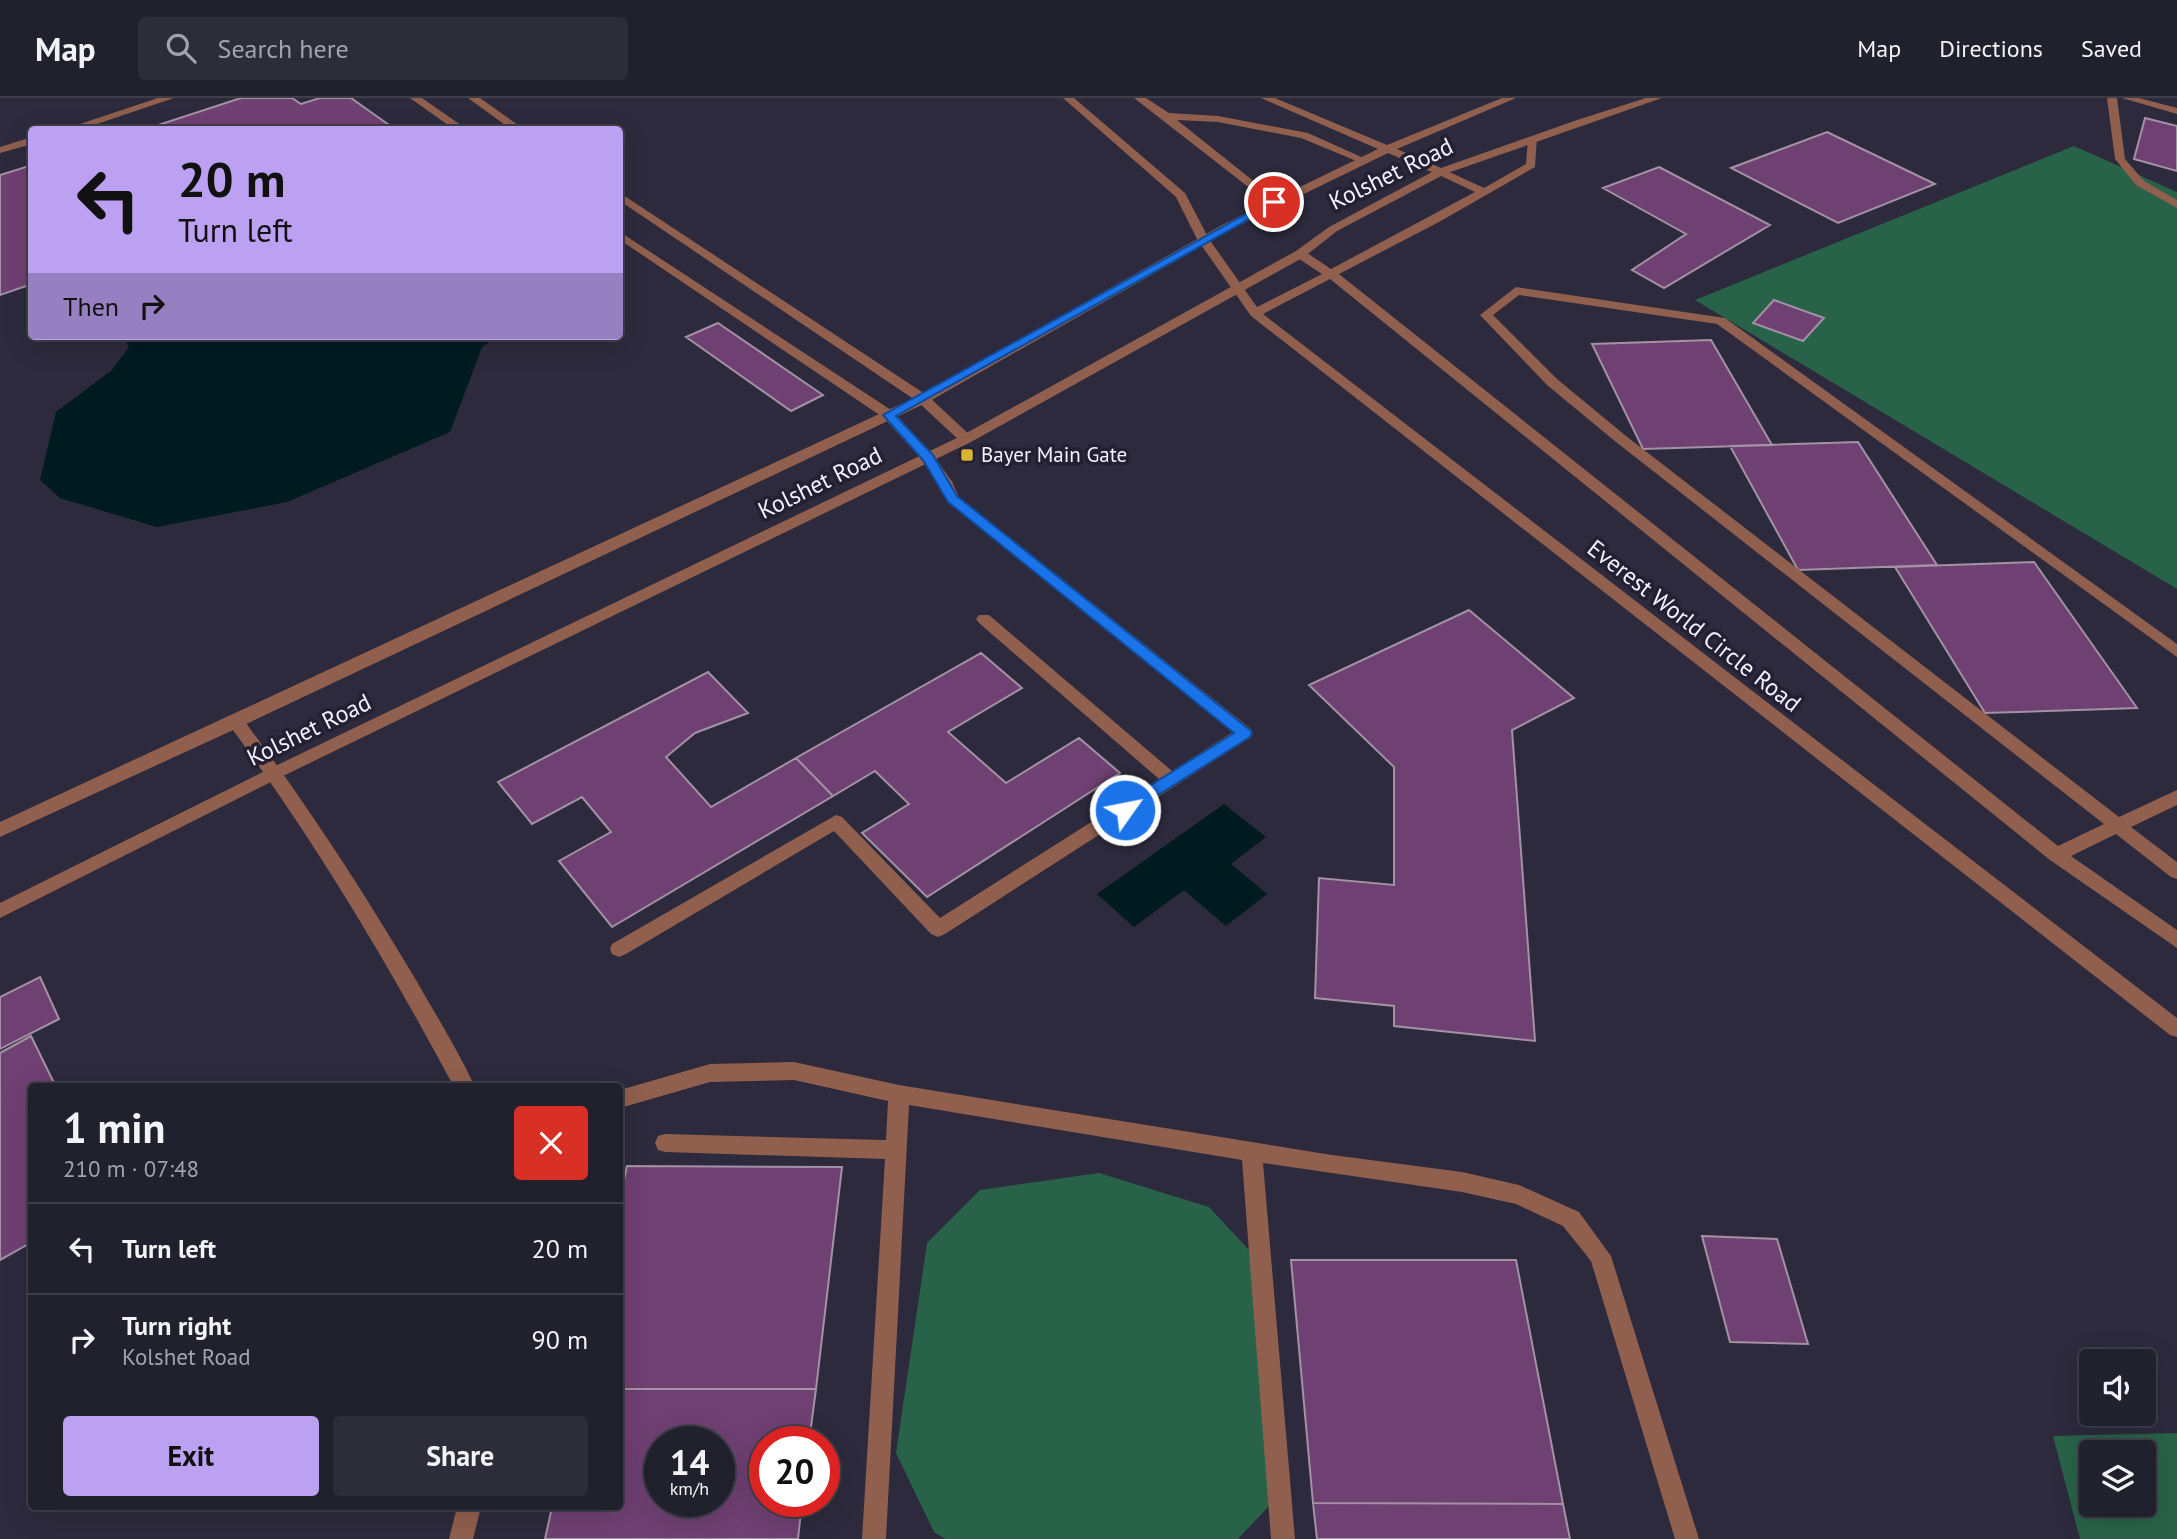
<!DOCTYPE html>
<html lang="en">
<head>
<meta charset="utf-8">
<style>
	:root { --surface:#21202d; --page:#2d2d39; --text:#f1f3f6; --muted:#a2a3aa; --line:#3e3e49; --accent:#bca0f2 }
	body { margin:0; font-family:"PT Sans",sans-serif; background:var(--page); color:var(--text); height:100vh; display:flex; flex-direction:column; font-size:26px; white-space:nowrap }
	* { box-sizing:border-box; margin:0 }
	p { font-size:23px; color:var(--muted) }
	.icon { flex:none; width:38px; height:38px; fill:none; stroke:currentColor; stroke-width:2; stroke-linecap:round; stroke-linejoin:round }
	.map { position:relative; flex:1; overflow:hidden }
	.details { position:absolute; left:28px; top:985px; width:595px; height:427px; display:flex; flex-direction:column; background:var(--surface); border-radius:7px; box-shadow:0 7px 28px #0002,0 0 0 2px var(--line) }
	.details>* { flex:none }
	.banner { position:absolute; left:28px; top:28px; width:595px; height:214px; border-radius:7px; box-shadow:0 7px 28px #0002,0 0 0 2px var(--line); background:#bca0f2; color:#111; overflow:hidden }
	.fabs { position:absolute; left:2079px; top:1251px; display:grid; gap:14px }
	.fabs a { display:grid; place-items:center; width:77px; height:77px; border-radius:7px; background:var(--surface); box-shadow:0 7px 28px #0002,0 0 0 2px var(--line); font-size:35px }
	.speed { position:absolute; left:644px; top:1328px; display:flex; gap:14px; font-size:35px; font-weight:700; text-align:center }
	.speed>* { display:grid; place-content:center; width:91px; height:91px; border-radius:50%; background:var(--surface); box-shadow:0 7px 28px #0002,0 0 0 2px var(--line); line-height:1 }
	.speed small { font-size:18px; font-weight:400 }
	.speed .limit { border:10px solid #d22; background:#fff; color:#111 }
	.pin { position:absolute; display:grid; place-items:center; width:60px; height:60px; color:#fff; margin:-30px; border:4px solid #fff; border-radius:50%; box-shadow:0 2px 7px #0007 }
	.me { position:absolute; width:77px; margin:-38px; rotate:57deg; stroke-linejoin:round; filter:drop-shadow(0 0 5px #0008) }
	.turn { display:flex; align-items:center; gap:24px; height:147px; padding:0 35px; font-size:32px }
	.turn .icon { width:91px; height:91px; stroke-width:2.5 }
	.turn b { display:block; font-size:49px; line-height:60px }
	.then { display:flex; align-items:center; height:66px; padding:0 35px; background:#0003; gap:14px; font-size:26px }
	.round { display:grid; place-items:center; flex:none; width:74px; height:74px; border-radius:7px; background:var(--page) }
	.summary { display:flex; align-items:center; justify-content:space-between; height:119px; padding:0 35px }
	h1 { font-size:42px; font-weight:700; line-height:52px }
	.action { display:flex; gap:14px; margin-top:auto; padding:14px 35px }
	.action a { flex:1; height:80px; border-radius:7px; background:var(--accent); color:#111; font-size:28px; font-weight:700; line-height:80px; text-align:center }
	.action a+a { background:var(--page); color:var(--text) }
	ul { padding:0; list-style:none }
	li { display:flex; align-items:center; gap:21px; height:91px; padding:0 35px; border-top:2px solid var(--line) }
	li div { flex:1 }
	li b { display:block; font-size:26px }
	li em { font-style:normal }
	header { display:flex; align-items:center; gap:42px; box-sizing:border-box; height:98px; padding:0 35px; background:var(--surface); border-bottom:2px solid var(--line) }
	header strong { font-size:33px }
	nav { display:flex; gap:38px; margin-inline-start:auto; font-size:24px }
	.search { width:490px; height:63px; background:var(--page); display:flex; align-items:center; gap:18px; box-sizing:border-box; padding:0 24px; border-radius:7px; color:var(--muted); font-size:26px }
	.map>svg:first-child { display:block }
	.green { fill:#286248; fill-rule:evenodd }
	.water { fill:#001b20 }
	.building { fill:#6f4072; stroke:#a391a4; stroke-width:2; fill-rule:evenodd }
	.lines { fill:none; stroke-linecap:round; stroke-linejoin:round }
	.service { fill:#905f4e; fill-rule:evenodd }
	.minor { fill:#905f4e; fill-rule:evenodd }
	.tertiary { fill:#905f4e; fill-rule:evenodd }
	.route { fill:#1a73e8; stroke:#114b97; stroke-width:2 }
	.poi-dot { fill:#dab333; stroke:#222032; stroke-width:2.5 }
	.labels { text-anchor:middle; stroke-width:7; stroke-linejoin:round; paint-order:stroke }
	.far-poi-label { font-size:21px; fill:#f2f2fe; stroke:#222032; text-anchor:start }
	.street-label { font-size:24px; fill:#f2f2fe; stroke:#222032 }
</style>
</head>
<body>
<header>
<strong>Map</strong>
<div class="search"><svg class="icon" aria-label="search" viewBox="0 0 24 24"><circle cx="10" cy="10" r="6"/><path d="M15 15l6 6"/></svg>Search here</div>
<nav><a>Map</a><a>Directions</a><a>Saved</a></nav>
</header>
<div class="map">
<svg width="2177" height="1441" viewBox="0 0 2177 1441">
	<rect width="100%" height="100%" fill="#2c2a3c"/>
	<path class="green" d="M2074 48 2177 94V491L1695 202Z
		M1099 1075 1209 1109 1263 1167 1269 1408 1238 1441H945L934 1434 896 1355 927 1145 980 1092Z
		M2177 1335V1441H2080L2053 1338ZM2091 1354H2144V1407H2091Z"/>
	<path class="water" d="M122 238H497L482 249 450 334 287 404 157 429 60 400 40 382 56 314 112 272 129 249Z
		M1224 706 1266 739 1231 766 1267 796 1226 828 1184 792 1134 829 1097 796Z"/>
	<path class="building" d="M241 0H292L301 6 320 0H351L396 32H143Z
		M2145 20 2177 28V73L2134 61Z
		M1827 34 1935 86 1838 125 1731 70Z
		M32 67V186L0 197V77Z
		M1659 69 1770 127 1664 190 1632 172 1686 136 1603 90Z
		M1774 202 1824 220 1803 243 1753 225Z
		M718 225 823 297 791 313 686 239Z
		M1711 242 1772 347 1643 351 1592 246Z
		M1858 344 1937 467 1798 472 1730 348Z
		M2034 464 2137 610 1985 615 1895 469Z
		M1469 512 1574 600 1512 632 1535 943 1394 928V908L1315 900 1319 780 1394 787V669L1309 587Z
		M981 555 1022 590 948 634 1006 685 1079 640 1120 675 927 799 862 735 909 706 875 673 833 698 796 660Z
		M708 574 748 615 695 635 666 659 711 709 796 660 833 698 612 829 559 763 611 734 582 699 532 726 498 684Z
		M40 879 59 921 0 951V899Z
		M31 938 56 989H32V1144L0 1162V955Z
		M627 1068 842 1069 816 1291H620V1101Z
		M1702 1138 1777 1141 1808 1246 1730 1244Z
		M1291 1162H1516L1563 1406 1313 1405Z
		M620 1291H816L809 1344H765V1404H802L798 1441H545L552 1409H620ZM660 1344H719V1404H660Z
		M1313 1405 1563 1406 1570 1441H1317Z"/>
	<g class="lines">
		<path class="service" d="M158 0H174L79 32H62Z
			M32 39V46L0 55V49Z
			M946 381 951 382 959 399 1251 631 1253 635 1251 639 945 836 938 839 931 836 834 733 626 856 619 859 612 856 610 851 612 846 836 717 842 719 940 820 1159 681 979 525 976 521 979 517H989L1172 673 1233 634 948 404 939 385Z"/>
		<path class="minor" d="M410 0H422L468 32H455Z
			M468 0H480L525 32H512Z
			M1063 0H1074L1185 95 1209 141 1257 209 1322 176 1296 159V153H1304L1331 171 1475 94 1437 76V72H1445L1484 90 1526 66 1528 41 1537 39 1535 69 1439 124 1339 176 2058 748 2104 726 1616 344 1547 287 1480 217 1516 189 1725 220 2177 546V559L1717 226 1519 197 1493 217 1557 281 1626 338 2119 719 2177 692V707L2131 729 2177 764V781L2171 779 2116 736 2071 758 2177 832V850L2050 762 1330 181 1263 216 2177 920V939L2170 937 1251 218 1197 141 1176 99Z
			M1134 0H1146L1169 15 1218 18 1308 35 1368 62 1359 64 1301 40 1218 24 1177 22 1280 104 1270 106Z
			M2107 0H2117L2125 61 2144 83 2177 102V110L2136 87 2115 61Z
			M2122 0H2139L2177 10V16Z
			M620 95 928 298 971 338V344H961L918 304 620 103Z
			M620 134 894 314 933 357 953 385 951 388H941L923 363 884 320 620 142Z
			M236 618 242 620C304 702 360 788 413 877 434 914 457 950 475 989H454C387 864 315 743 230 628L228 624Z
			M794 964 899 987 1332 1057 1462 1074 1519 1087 1579 1114 1611 1158 1699 1441H1675L1591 1163 1563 1128 1516 1106 1462 1094 1263 1065 1295 1441H1271L1242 1062 909 1007 886 1441H862L885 1061 665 1054 658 1052 655 1045 658 1038 665 1036 886 1042 888 1003 794 982 710 984 620 1010V992L710 966Z
			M457 1409H481L473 1441H449Z"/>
		<path class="tertiary" d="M1261 0H1275L1387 47 1502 0H1516L1397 51 1441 70 1577 22 1646 0H1662L1445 76 1337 133 1304 159 971 344 281 679 0 820V805L269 671 961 338 1296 153 1329 129 1432 74 1388 55 1232 131 928 304 242 628 0 739V724L918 298 1224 126 1378 51Z"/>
	</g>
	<path class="route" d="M1271 102 1280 104 896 318 933 357 957 398 1250 632 1252 635 1250 639 1125 718 1119 716 1117 712 1119 707 1234 635 948 404 923 362 883 317Z"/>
	<rect class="poi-dot" x="960" y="350" width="14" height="14" rx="3.5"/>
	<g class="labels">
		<g class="far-poi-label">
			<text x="981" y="364">Bayer Main Gate</text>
		</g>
		<g class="street-label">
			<text transform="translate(1391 76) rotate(-26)" y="8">Kolshet Road</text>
			<text transform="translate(820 385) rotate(-26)" y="8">Kolshet Road</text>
			<text transform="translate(1694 528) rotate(38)" y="8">Everest World Circle Road</text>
			<text transform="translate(309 632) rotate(-26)" y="8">Kolshet Road</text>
		</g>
	</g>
</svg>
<div class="fabs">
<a><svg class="icon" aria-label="sound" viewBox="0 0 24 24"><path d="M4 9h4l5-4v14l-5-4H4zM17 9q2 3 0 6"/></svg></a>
<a><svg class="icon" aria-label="layers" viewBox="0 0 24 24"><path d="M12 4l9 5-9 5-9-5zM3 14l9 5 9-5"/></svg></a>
</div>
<div class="speed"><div>14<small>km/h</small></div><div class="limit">20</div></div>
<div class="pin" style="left:1274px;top:104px;background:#d93025"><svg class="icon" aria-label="arrive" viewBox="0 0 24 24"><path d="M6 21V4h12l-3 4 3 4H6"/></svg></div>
<svg class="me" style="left:1125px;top:712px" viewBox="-20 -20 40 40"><circle r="17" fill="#1a73e8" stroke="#fff" stroke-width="3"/><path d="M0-11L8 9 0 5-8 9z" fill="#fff"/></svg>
<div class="banner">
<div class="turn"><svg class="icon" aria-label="left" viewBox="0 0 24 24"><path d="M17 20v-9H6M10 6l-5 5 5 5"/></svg><div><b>20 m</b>Turn left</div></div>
<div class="then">Then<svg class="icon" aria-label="right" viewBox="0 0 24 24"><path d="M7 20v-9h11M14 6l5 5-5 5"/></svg></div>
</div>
<section class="details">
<div class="summary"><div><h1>1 min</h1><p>210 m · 07:48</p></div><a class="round" style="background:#d93025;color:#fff"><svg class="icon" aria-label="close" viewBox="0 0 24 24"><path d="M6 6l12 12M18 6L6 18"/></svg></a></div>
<ul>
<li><svg class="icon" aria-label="left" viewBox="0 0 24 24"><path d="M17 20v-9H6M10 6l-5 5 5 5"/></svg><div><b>Turn left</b></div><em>20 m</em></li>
<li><svg class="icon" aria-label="right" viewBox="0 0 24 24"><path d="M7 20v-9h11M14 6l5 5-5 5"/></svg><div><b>Turn right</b><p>Kolshet Road</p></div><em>90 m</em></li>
</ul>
<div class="action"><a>Exit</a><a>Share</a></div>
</section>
</div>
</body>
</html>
